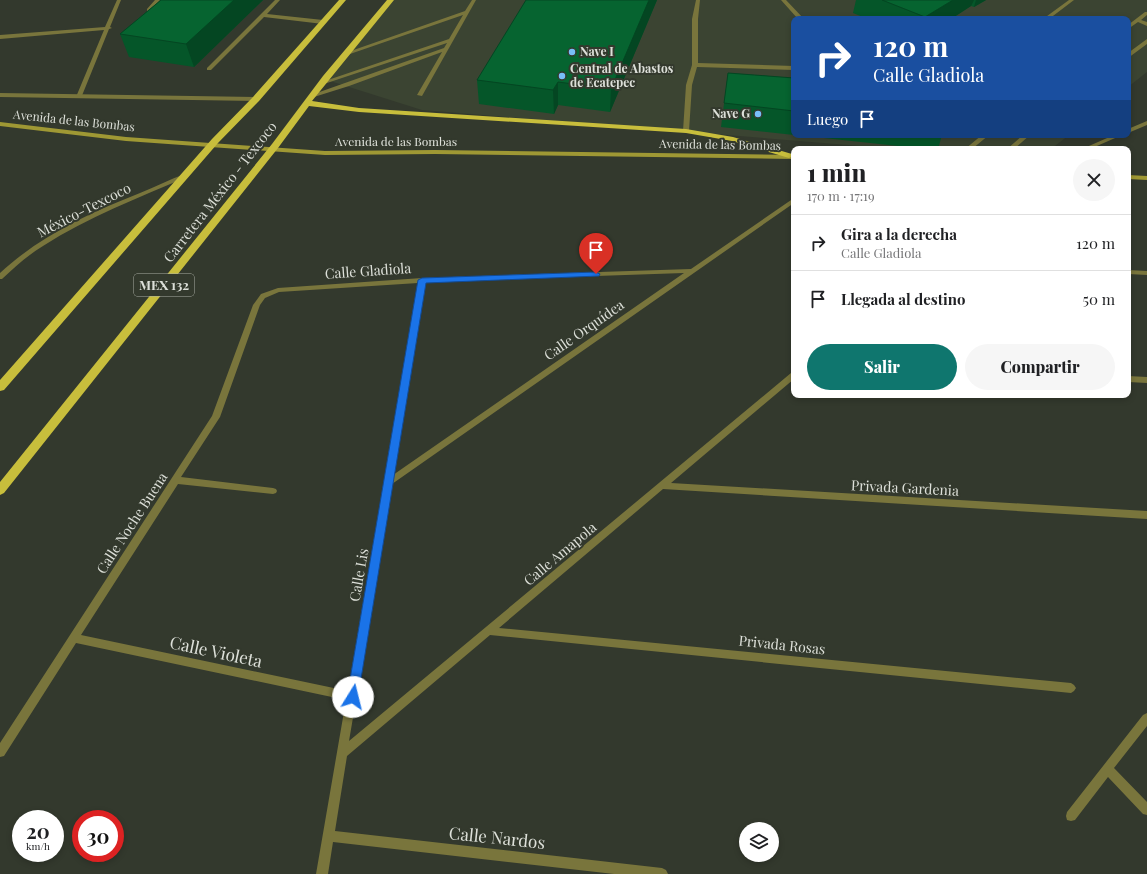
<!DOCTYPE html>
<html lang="es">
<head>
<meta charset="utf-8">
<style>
	:root { --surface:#fff; --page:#f6f6f6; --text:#202124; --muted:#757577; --line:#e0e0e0; --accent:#0f766e }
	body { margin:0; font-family:"Playfair Display",serif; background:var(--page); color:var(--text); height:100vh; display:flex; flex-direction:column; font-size:15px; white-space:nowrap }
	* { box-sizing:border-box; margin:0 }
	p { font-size:13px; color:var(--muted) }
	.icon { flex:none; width:22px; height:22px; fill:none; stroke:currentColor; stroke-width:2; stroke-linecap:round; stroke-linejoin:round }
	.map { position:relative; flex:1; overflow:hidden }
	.drawer { position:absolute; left:791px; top:146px; width:340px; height:252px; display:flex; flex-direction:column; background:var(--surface); border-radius:8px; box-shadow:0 2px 6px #0003 }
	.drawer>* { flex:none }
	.hud { position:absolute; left:791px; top:16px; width:340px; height:122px; border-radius:8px; box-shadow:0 2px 6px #0003; background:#1a4fa0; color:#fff; overflow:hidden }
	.controls { position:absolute; left:739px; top:822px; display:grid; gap:8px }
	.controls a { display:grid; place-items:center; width:40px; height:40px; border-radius:50%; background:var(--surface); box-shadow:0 2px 6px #0003; font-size:20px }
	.speed { position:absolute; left:12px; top:810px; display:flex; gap:8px; font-size:20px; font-weight:700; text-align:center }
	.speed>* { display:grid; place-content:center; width:52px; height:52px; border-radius:50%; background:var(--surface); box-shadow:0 2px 6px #0003; line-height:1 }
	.speed small { font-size:10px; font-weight:400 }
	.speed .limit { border:6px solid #d22; background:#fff; color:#111 }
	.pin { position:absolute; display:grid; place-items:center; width:34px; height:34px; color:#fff; margin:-41px -17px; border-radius:50% 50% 50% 0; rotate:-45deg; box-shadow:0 0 4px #0007 }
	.pin .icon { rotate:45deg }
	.me { position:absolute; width:44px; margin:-22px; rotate:9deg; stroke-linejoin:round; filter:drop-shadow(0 0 3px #0008) }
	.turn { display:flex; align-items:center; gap:14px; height:84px; padding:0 16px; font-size:18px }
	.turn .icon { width:52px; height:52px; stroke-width:2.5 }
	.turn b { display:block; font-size:28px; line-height:34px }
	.then { display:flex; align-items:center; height:38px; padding:0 16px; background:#0003; gap:8px; font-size:15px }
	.round { display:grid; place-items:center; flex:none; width:42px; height:42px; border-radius:21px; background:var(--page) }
	.headline { display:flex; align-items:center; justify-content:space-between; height:68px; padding:0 16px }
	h1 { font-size:24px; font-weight:800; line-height:30px }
	.primary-button { display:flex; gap:8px; margin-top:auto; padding:8px 16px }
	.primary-button a { flex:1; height:46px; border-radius:24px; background:var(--accent); color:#fff; font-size:16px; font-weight:800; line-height:46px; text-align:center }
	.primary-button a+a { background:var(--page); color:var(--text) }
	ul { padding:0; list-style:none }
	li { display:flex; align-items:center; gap:12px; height:56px; padding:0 16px; border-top:1px solid var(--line) }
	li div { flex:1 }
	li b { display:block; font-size:15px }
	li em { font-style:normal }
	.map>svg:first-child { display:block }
	.built { fill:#3b4432 }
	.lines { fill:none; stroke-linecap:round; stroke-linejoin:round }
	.service { fill:#79753c; fill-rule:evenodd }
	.minor { fill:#79753c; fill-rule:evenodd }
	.tertiary { fill:#79753c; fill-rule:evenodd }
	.secondary { fill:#9f9834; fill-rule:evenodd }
	.trunk { fill:#c8be3c; fill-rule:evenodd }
	.wall { fill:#055629 }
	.shaded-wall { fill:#044622 }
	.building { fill:#066430; stroke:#044622 }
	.route { fill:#1a73e8; stroke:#114b97 }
	.poi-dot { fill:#78bff8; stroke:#33392d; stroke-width:1.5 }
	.labels { text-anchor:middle; stroke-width:4; stroke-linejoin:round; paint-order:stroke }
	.far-poi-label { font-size:12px; font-weight:bold; fill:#dde0d9; stroke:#33392d; text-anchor:start }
	.far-street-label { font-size:12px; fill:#dde0d9; stroke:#33392d }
	.shield { fill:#33392d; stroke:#aaaea5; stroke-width:1 }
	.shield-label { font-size:13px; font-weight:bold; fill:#dde0d9 }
	.street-label { font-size:14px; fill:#dde0d9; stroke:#33392d }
	.near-street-label { font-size:17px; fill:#dde0d9; stroke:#33392d }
</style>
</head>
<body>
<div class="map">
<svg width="1147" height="874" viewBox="0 0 1147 874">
	<rect width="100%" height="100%" fill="#33392d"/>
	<path class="built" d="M391 0H1147V72L1128 87V19H794V135H1069L1051 149H897L422 110 327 80Z"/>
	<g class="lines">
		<path class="service" d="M155 0H160L151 11H147V9Z
			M275 0H280L267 14 323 20 326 22 323 24 264 17 211 70H207V68Z
			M472 0H476L422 96 417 95 442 52 349 86 314 97 311 95 444 48 447 43 324 84 319 83 449 39 463 15 350 54 345 53 465 11Z
			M696 0H700L698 19V63L794 66V70L697 67 692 85 689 131 686 133 683 131 686 85 692 65V19Z
			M781 0H786L804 19H798Z
			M1069 0H1074L1049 19H1043Z
			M1145 12H1147V15L1141 20 1147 22V26L1138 22 1128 29V25Z
			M1147 39V44L1128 58V53Z
			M1147 121V125L1128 133V129Z
			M982 135H989L972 149H965Z
			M1023 135H1030L1014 149H1007Z
			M1114 135H1122L1090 149H1082Z"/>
		<path class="minor" d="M117 0H121L110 27 112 28 109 29 81 98 76 97 104 30 0 39V35L105 27Z
			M185 174 187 175V177C138 198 88 217 43 246 28 255 15 267 2 279H0V273C40 236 89 213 140 193 155 187 170 179 185 174Z
			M794 198V203L392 484 357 695 358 697 356 700 349 741 791 373 794 372V379L671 483 1147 511V519L663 489 499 628 1071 683 1074 685 1076 688 1074 691 1071 693 490 635 347 756 335 831 662 868 666 870 668 874H614L333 842 328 874H316L346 700 76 643 4 756 0 757V743L212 416 253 305 261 294 278 288 422 278 691 269ZM684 273 393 475 425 282ZM418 283 348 691 81 635 178 484 273 494 276 493 277 491 276 489 273 488 181 477 220 417 260 305 265 298 279 292Z
			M1128 270 1147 271V275L1128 274Z
			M1128 376 1147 377V383L1128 382Z
			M1147 713V726L1114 768 1147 802V815L1143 814 1108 777 1075 820 1071 821 1067 820 1066 816 1067 812 1143 715Z"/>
		<path class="tertiary" d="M0 93 256 97 259 99 256 101 0 97Z"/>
		<path class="secondary" d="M0 122 126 137 325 151 435 150 794 155V159L435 154 325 155 126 141 0 126Z
			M1128 175 1147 176V180L1128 179Z"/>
		<path class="trunk" d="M339 0H346L259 101 218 143 4 390 0 391V380L212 139 253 97Z
			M387 0H394L312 101 359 108 686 129 733 137 792 154 793 156 789 158 732 141 686 133 359 112 309 106 278 148 4 493 0 495V482L272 144 323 76Z"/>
	</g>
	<path class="wall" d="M161 0H263L194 67 129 57 120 34Z
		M657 0 610 112 558 105 554 114 479 104 477 80Z
		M856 0H986L974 7 971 6 951 19H868L853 13Z
		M728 73 794 78V135L721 127Z
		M796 135H942L938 149H926Z"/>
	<path class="shaded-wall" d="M234 0H263L194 67 186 44Z
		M649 0H657L610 112 611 89Z
		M953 0H974L971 6 951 19H924L925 17Z
		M976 0H986L974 7Z
		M558 82V105L554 114 553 90Z"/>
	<path class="building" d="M161 0H234L186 44 120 34Z
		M526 0H649L611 89 558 82 553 90 477 80Z
		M882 0H953L925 17Z
		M728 73 794 78V111L724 103Z"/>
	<path class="route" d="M596 272 600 274 599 276 426 283 358 697 357 700 353 702 349 700 347 697 418 280 422 278Z"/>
	<g class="poi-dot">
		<circle cx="572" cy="52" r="4"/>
		<circle cx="562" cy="76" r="4"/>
		<circle cx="758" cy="114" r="4"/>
	</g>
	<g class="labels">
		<g class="far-poi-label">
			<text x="580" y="56">Nave I</text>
			<text x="570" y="73">Central de Abastos<tspan x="570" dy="14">de Ecatepec</tspan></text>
			<text x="750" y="118" text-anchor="end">Nave G</text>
		</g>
		<g class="far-street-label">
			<text transform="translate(74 121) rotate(6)" y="4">Avenida de las Bombas</text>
			<text x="396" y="146">Avenida de las Bombas</text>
			<text transform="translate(720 145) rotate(1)" y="4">Avenida de las Bombas</text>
		</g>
		<rect class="shield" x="134" y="274" width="60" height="22" rx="3"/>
		<g class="shield-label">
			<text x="164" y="290">MEX 132</text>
		</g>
		<g class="street-label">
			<text transform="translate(220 192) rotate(-52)" y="5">Carretera México - Texcoco</text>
			<text transform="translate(84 210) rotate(-27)" y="5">México-Texcoco</text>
			<text transform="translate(368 271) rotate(-4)" y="5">Calle Gladiola</text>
			<text transform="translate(584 330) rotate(-35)" y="5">Calle Orquídea</text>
			<text transform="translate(905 488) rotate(3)" y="5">Privada Gardenia</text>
			<text transform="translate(132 523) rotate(-57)" y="5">Calle Noche Buena</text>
			<text transform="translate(560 554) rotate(-40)" y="5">Calle Amapola</text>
			<text transform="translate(359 575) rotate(-80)" y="5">Calle Lis</text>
			<text transform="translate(782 645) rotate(6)" y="5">Privada Rosas</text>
		</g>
		<g class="near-street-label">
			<text transform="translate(216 652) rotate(12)" y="6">Calle Violeta</text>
			<text transform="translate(497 838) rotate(6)" y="6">Calle Nardos</text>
		</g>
	</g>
</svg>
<div class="controls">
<a><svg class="icon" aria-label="layers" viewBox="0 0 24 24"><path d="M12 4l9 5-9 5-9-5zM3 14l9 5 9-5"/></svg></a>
</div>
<div class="speed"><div>20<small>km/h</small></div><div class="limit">30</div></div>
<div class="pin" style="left:596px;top:274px;background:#d93025"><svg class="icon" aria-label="arrive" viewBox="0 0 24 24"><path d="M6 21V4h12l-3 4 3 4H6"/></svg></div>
<svg class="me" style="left:353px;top:697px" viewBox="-20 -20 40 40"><circle r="19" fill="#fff"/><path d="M0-13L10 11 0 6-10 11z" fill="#1a73e8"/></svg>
<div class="hud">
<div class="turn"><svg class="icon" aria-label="right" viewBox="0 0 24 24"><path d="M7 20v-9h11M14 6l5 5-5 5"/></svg><div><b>120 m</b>Calle Gladiola</div></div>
<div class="then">Luego<svg class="icon" aria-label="arrive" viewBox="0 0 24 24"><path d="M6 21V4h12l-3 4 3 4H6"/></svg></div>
</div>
<section class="drawer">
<div class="headline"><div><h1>1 min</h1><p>170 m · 17:19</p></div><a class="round"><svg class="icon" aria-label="close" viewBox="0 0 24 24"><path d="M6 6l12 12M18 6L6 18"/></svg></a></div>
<ul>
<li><svg class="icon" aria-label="right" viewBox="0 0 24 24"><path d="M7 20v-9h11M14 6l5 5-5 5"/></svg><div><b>Gira a la derecha</b><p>Calle Gladiola</p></div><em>120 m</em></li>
<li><svg class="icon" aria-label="arrive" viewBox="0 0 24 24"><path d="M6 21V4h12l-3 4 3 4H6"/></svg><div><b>Llegada al destino</b></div><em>50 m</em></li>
</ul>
<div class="primary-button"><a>Salir</a><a>Compartir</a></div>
</section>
</div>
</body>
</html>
